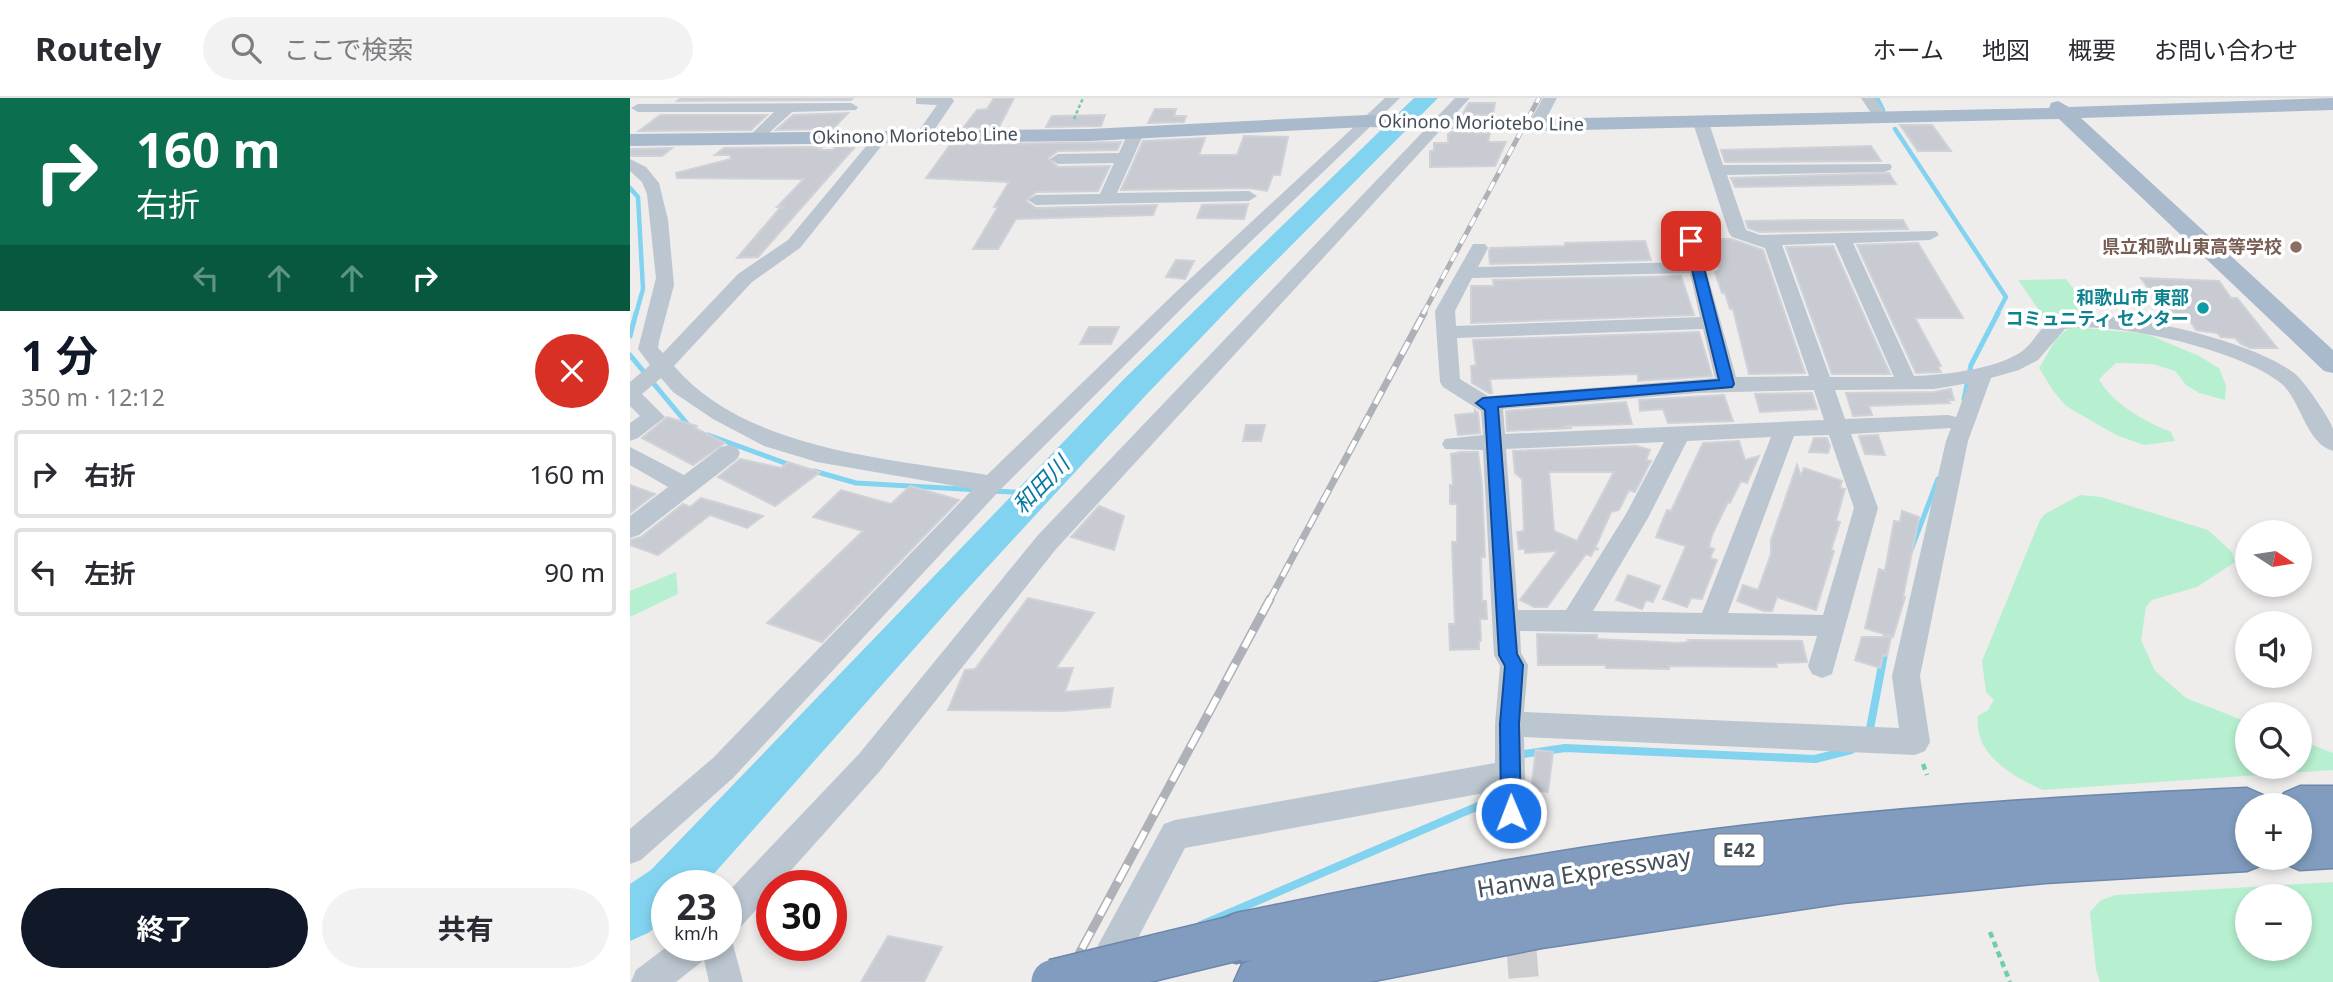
<!DOCTYPE html>
<html lang="ja">
<head>
<meta charset="utf-8">
<style>
	:root { --surface:#fff; --page:#f2f2f3; --text:#2b2b33; --muted:#7c7c81; --line:#e1e1e2; --accent:#111827 }
	body { margin:0; font-family:"Noto Sans","Noto Sans JP",sans-serif; background:var(--page); color:var(--text); height:100vh; display:flex; flex-direction:column; font-size:26px; white-space:nowrap }
	* { box-sizing:border-box; margin:0 }
	p { font-size:23px; color:var(--muted) }
	.icon { flex:none; width:38px; height:38px; fill:none; stroke:currentColor; stroke-width:2; stroke-linecap:round; stroke-linejoin:round }
	.map { position:relative; flex:1; overflow:hidden }
	.drawer { display:flex; flex-direction:column; background:var(--surface); width:630px }
	.drawer>* { flex:none }
	.top-card { background:#0b6e4f; color:#fff; overflow:hidden }
	.needle { width:46px; rotate:102deg }
	.controls { position:absolute; left:1605px; top:422px; display:grid; gap:14px }
	.controls a { display:grid; place-items:center; width:77px; height:77px; border-radius:50%; background:var(--surface); box-shadow:0 4px 10px #0003; font-size:35px }
	.speed { position:absolute; left:21px; top:772px; display:flex; gap:14px; font-size:35px; font-weight:700; text-align:center }
	.speed>* { display:grid; place-content:center; width:91px; height:91px; border-radius:50%; background:var(--surface); box-shadow:0 4px 10px #0003; line-height:1 }
	.speed small { font-size:18px; font-weight:400 }
	.speed .limit { border:10px solid #d22; background:#fff; color:#111 }
	.pin { position:absolute; display:grid; place-items:center; width:60px; height:60px; color:#fff; margin:-30px; border-radius:14px; box-shadow:0 4px 10px #0006 }
	.me { position:absolute; width:77px; margin:-38px; rotate:359deg; stroke-linejoin:round; filter:drop-shadow(0 0 5px #0008) }
	.turn { display:flex; align-items:center; gap:24px; height:147px; padding:0 21px; font-size:32px }
	.turn .icon { width:91px; height:91px; stroke-width:2.5 }
	.turn b { display:block; font-size:49px; line-height:60px }
	.lanes { display:flex; align-items:center; height:66px; padding:0 21px; background:#0003; justify-content:center; gap:35px; direction:ltr }
	.lanes .off { opacity:.35 }
	.round { display:grid; place-items:center; flex:none; width:74px; height:74px; border-radius:37px; background:var(--page) }
	.head { display:flex; align-items:center; justify-content:space-between; height:119px; padding:0 21px }
	h1 { font-size:42px; font-weight:700; line-height:52px; color:var(--accent) }
	.action { display:flex; gap:14px; margin-top:auto; padding:14px 21px }
	.action a { flex:1; height:80px; border-radius:42px; background:var(--accent); color:#fff; font-size:28px; font-weight:700; line-height:80px; text-align:center }
	.action a+a { background:var(--page); color:var(--text) }
	ul { padding:0; list-style:none }
	li { display:flex; align-items:center; gap:21px; height:88px; margin:0 14px 10px; padding:0 7px; border:4px solid var(--line); border-radius:7px }
	li div { flex:1 }
	li b { display:block; font-size:26px }
	li em { font-style:normal }
	header { display:flex; align-items:center; gap:42px; box-sizing:border-box; height:98px; padding:0 35px; background:var(--surface); border-bottom:2px solid var(--line) }
	header strong { font-size:33px }
	nav { display:flex; gap:38px; margin-inline-start:auto; font-size:24px }
	.search { width:490px; height:63px; background:var(--page); display:flex; align-items:center; gap:18px; box-sizing:border-box; padding:0 24px; border-radius:38px; color:var(--muted); font-size:26px }
	main { display:flex; flex:1; min-height:0 }
	.map>svg:first-child { display:block }
	.green { fill:#b7f0d0; fill-rule:evenodd }
	.lines { fill:none; stroke-linecap:round; stroke-linejoin:round }
	.stream-far2 { stroke:#82d3ef; stroke-width:4.5 }
	.stream-far1 { stroke:#82d3ef; stroke-width:5 }
	.stream { stroke:#82d3ef; stroke-width:8 }
	.river { fill:#82d3ef; fill-rule:evenodd }
	.building { fill:#c9cbd2; stroke:#d0d2d8; stroke-width:2; fill-rule:evenodd }
	.minor-tunnel { stroke:#cdcdcf; stroke-width:30; stroke-dasharray:30 15; stroke-linecap:butt }
	.highway-casing { stroke:#6c87aa; stroke-width:3 }
	.path-far1 { stroke:#6ecfa4; stroke-width:2.5; stroke-dasharray:3.5 2.5; stroke-linecap:butt }
	.path { stroke:#6ecfa4; stroke-width:4.5; stroke-dasharray:6 4.5; stroke-linecap:butt }
	.minor { fill:#bcc6d0; fill-rule:evenodd }
	.major { fill:#aabacd; fill-rule:evenodd }
	.highway { fill:#819cbe; fill-rule:evenodd }
	.rail-far2-casing { stroke:#aeb1b7; stroke-width:5 }
	.rail-far1-casing { stroke:#aeb1b7; stroke-width:7 }
	.rail-casing { stroke:#aeb1b7; stroke-width:9 }
	.rail-far2 { stroke:#fff; stroke-width:3.5; stroke-dasharray:10; stroke-linecap:butt }
	.rail-far1 { stroke:#fff; stroke-width:4.5; stroke-dasharray:14; stroke-linecap:butt }
	.rail { stroke:#fff; stroke-width:6; stroke-dasharray:19; stroke-linecap:butt }
	.highway-bridge-casing { stroke:#6c87aa; stroke-width:48; stroke-linecap:butt }
	.highway-bridge { stroke:#819cbe; stroke-width:45 }
	.route { fill:#1a73e8; stroke:#114b97; stroke-width:2 }
	.education-dot { fill:#8d6e63; stroke:#fff; stroke-width:2.5 }
	.culture-dot { fill:#0f9aa8; stroke:#fff; stroke-width:2.5 }
	.labels { text-anchor:middle; stroke-width:7; stroke-linejoin:round; paint-order:stroke }
	.far-street-label { font-size:18px; fill:#444f5a; stroke:#fff }
	.far-education-label { font-size:18px; font-weight:bold; fill:#785e54; stroke:#fff; text-anchor:end }
	.far-culture-label { font-size:18px; font-weight:bold; fill:#0d838f; stroke:#fff; text-anchor:end }
	.shield { fill:#fff; stroke:#7c848c; stroke-width:2 }
	.shield-label { font-size:19px; font-weight:bold; fill:#444f5a }
	.water-label { font-size:23px; font-style:italic; fill:#077aa3; stroke:#fff }
	.near-street-label { font-size:24px; fill:#444f5a; stroke:#fff }
</style>
</head>
<body>
<header>
<strong>Routely</strong>
<div class="search"><svg class="icon" aria-label="search" viewBox="0 0 24 24"><circle cx="10" cy="10" r="6"/><path d="M15 15l6 6"/></svg>ここで検索</div>
<nav><a>ホーム</a><a>地図</a><a>概要</a><a>お問い合わせ</a></nav>
</header>
<main>
<section class="drawer">
<div class="top-card">
<div class="turn"><svg class="icon" aria-label="right" viewBox="0 0 24 24"><path d="M7 20v-9h11M14 6l5 5-5 5"/></svg><div><b>160 m</b>右折</div></div>
<div class="lanes"><svg class="icon off" aria-label="left" viewBox="0 0 24 24"><path d="M17 20v-9H6M10 6l-5 5 5 5"/></svg><svg class="icon off" aria-label="ahead" viewBox="0 0 24 24"><path d="M12 20V5M6 11l6-6 6 6"/></svg><svg class="icon off" aria-label="ahead" viewBox="0 0 24 24"><path d="M12 20V5M6 11l6-6 6 6"/></svg><svg class="icon" aria-label="right" viewBox="0 0 24 24"><path d="M7 20v-9h11M14 6l5 5-5 5"/></svg></div>
</div>
<div class="head"><div><h1>1 分</h1><p>350 m · 12:12</p></div><a class="round" style="background:#d93025;color:#fff"><svg class="icon" aria-label="close" viewBox="0 0 24 24"><path d="M6 6l12 12M18 6L6 18"/></svg></a></div>
<ul>
<li><svg class="icon" aria-label="right" viewBox="0 0 24 24"><path d="M7 20v-9h11M14 6l5 5-5 5"/></svg><div><b>右折</b></div><em>160 m</em></li>
<li><svg class="icon" aria-label="left" viewBox="0 0 24 24"><path d="M17 20v-9H6M10 6l-5 5 5 5"/></svg><div><b>左折</b></div><em>90 m</em></li>
</ul>
<div class="action"><a>終了</a><a>共有</a></div>
</section>
<div class="map">
<svg width="1703" height="884" viewBox="0 0 1703 884">
	<rect width="100%" height="100%" fill="#efecec"/>
	<path class="green" d="M1436 181 1464 217 1413 218 1388 182Z
		M1445 229 1517 236 1569 258 1589 270 1596 287 1595 302 1569 295 1556 287 1545 273 1523 266 1486 265 1469 281C1482 306 1516 324 1541 334L1545 343 1514 347 1486 337 1436 308 1424 294 1409 270C1420 255 1425 233 1445 229Z
		M1450 397 1471 399 1578 432 1602 454 1605 464 1567 489 1522 502 1516 509 1511 542 1525 573 1556 600 1617 624V668H1670V642L1703 655V672L1413 692C1383 679 1343 656 1348 618L1358 612 1364 602 1356 594 1352 563 1410 422 1415 416Z
		M46 474 48 496 0 519V493Z
		M1703 784V884H1470L1466 872 1460 814 1471 802 1486 797ZM1670 798V850H1617V798Z"/>
	<g class="lines">
		<path class="stream-far2" d="M1247 0 1253 12
			M1265 31 1376 199 1367 216
			M0 90 8 99 13 191 6 216"/>
		<path class="stream-far1" d="M0 238 6 215
			M0 257 59 328
			M1334 301 1341 267 1368 215
			M78 337 163 368
			M184 373 226 385 350 392
			M361 393 402 395
			M1281 452 1308 381"/>
		<path class="stream" d="M1239 636 1259 530
			M887 657 935 650 1185 661 1221 652
			M571 827 853 706 855 688"/>
		<path class="river" d="M784 0H808L612 197 517 296 331 498 73 788H37V821L18 835 0 843V786L21 772 494 281Z"/>
	</g>
	<path class="building" d="M51 0H223L221 2 47 3Z
		M364 0H384L369 29 333 30 347 12 357 11Z
		M839 5H865L863 17H832Z
		M525 11H546L544 18H556L554 24 518 25Z
		M218 15 203 31 146 32 163 17Z
		M30 17H137L121 32 9 33Z
		M475 17 471 28 416 29 422 18Z
		M1270 27H1302L1321 53H1288Z
		M822 34 860 35 858 44H876L865 68 800 69V53H804V45H818V36Z
		M614 38 658 39 650 77H643L637 93 619 90 491 92 513 43 575 40 569 57H607Z
		M491 44 487 52 428 53 418 60 428 69 480 68 468 93 406 94 396 103 406 110 527 107 523 117 386 121 368 151H343L368 109H364L379 84 296 80 320 47Z
		M206 48 224 50 128 159 107 160 150 110 155 109H147L174 81 47 80 46 75 101 61 100 57H85L94 50 192 49 189 52H203Z
		M1241 48 1251 63 1095 64 1091 52Z
		M42 50 32 58H0V51Z
		M1259 75 1266 86 1105 89 1101 80Z
		M618 106 614 121 567 120 572 107Z
		M1174 122H1273L1278 131 1130 134 1118 130 1116 123Z
		M1079 141H1101L1133 152 1175 275 1119 276 1103 211H1100L1095 195H1092L1085 174 1089 171Z
		M1015 143 1021 162 860 166 859 154 860 150 935 148V145Z
		M1288 145 1333 220H1285L1311 268 1308 269 1311 274 1286 275 1227 147Z
		M1203 148 1260 276H1202L1156 149Z
		M546 162 564 163 555 181 536 179Z
		M1051 178 1064 217 841 225V188H864L863 182Z
		M1511 180 1589 183 1601 200H1607L1647 250H1620L1611 246 1605 240 1591 239 1587 235 1566 232 1558 220 1538 219Z
		M459 229H489L481 246H450Z
		M1069 234 1082 278 1008 283V276L860 281 862 295H859L842 285 841 268 846 267 843 242Z
		M1321 291 1324 302H1318L1320 305 1239 308 1242 317 1223 318 1216 295 1304 294Z
		M1182 295 1187 311 1130 314 1125 296Z
		M1094 297 1103 323 1038 325 1033 311 1010 313 1009 302Z
		M996 304 1002 326 933 328 942 330 877 333 876 313Z
		M845 312 848 315 850 335 828 337 825 317 845 315Z
		M37 319 67 328 65 330 95 345 63 367 12 340Z
		M616 327H635L631 343H613Z
		M1248 337 1255 357 1235 356 1229 338Z
		M1184 340H1197L1200 348 1198 355 1179 354Z
		M1109 343 1115 362 1129 358 1117 385 1111 383 1100 405 1098 404 1082 437 1079 449 1084 451 1080 460 1087 462 1072 501 1061 500 1057 509 1033 501 1056 448 1026 439 1037 412 1041 413 1073 345Z
		M1006 348 1020 352 1016 362 1021 363 1005 394 999 392 989 412 981 414 965 450 969 451 964 452 961 458 956 456 917 509H904L890 502 927 453 895 455V451H889L887 434 894 433 892 381 885 375 883 353ZM919 374H984L947 443 924 433Z
		M830 354H848L852 388 855 459H851L852 503H856L857 521H850L851 543H849V551L820 552 819 526H825L822 444H827V406H820V387H823L821 356Z
		M110 361 151 370 158 364 190 374 145 408 88 379Z
		M1167 367 1171 378 1174 370 1212 383 1210 390 1215 391 1206 423 1210 424 1201 452 1204 453 1186 512 1147 499 1142 513H1134L1107 503 1113 487 1128 492 1141 456V442Z
		M0 387 25 396 0 415Z
		M280 388 329 402 192 544 137 525 233 433 183 419 211 392 261 406Z
		M71 400 133 418 117 430 80 417 28 457 0 447V442L11 439 53 406 60 409Z
		M469 408 494 418 484 452 441 439Z
		M1272 413 1289 419 1273 499H1275L1263 539 1235 530 1249 471 1255 473 1264 423 1270 424Z
		M998 477 1030 488 1023 504 1016 502 1012 511 986 502Z
		M398 500 464 515 426 570H443L435 594 483 590 480 609 434 613 318 612 335 572 345 571Z
		M907 536 967 537V541L1049 545 1059 544 1058 542 1172 543 1177 564 1146 565 1147 569 1039 568V571L976 570 975 567H908Z
		M1232 539H1261L1257 558 1253 557 1250 570 1225 562Z
		M906 652 923 654 918 694 901 692Z
		M258 838 312 849 294 884H231Z"/>
	<g class="lines">
		<path class="minor-tunnel" d="M881 715 894 884"/>
		<defs>
			<path id="highway" d="M1670 688H1703V770L1670 772 1653 765 1651 760H1670V707H1648L1654 695Z
				M1617 690 1633 697 1638 707H1617V760H1636L1634 766 1617 773 1415 785 1213 805 912 850 739 884H604L612 866 621 862 606 865 588 858 581 840 588 822 606 815C741 788 875 760 1012 741 1212 712 1415 699 1617 690Z"/>
		</defs>
		<use href="#highway" class="highway-casing"/>
		<path class="path-far1" d="M444 21 453 0"/>
		<path class="path" d="M1293 666 1297 677
			M1360 834 1380 884"/>
		<path class="minor" d="M286 0H322L324 3 298 41 293 43 285 38 307 7 286 6Z
			M755 0H770L561 201 370 392 103 680 11 762 0 766V731L83 660 343 391 187 364 134 348 83 321 43 294 31 280 12 296 35 319 8 340 0 343V325L10 318 0 308V284L20 267 8 251 26 180 17 96 12 84 0 73V61L16 69 29 85 38 122 44 187 29 243 28 250 33 255 108 176 158 142 247 35H257L260 38 257 41 170 150 122 184 44 268C116 352 255 360 357 377L547 193Z
			M825 0H840L426 451 249 674 147 788H142V794L108 832 100 835 113 884H79L74 862 46 884H1L6 872 39 847H96V796L229 656 408 437Z
			M913 0H927L911 30H901L898 27Z
			M1231 0H1245L1260 21 1257 24H1247Z
			M221 5 228 9 226 12 162 14 130 43 125 45 117 40 144 14H8L1 10 8 6Z
			M1071 20 1079 25 1093 67 1260 66 1262 69 1260 72 1254 74 1097 77 1116 132 1130 137 1306 133 1309 137 1300 142 1223 145 1284 278C1315 277 1366 271 1391 254 1406 244 1410 224 1430 220 1483 209 1621 242 1664 275 1673 281 1701 322 1703 331 1703 338 1703 346 1703 353 1676 345 1671 303 1652 286 1614 253 1484 222 1435 231L1408 262 1389 272 1361 280 1338 343 1290 578 1300 644 1295 653 1285 657 894 639 896 715 892 725 881 729 870 725 866 715 865 693 555 750 485 884H459L455 874 460 862 534 726 545 722 865 665V626L870 568 864 557 853 352 815 351 812 346 815 341 853 337 851 313 813 289 810 284 805 213 843 146H855L858 150 848 169 1057 164 1052 143 1061 138 1067 139 1106 279 1179 278 1135 150 1102 139 1099 135 1063 25ZM1205 145 1264 279H1200L1152 147ZM1060 175 1070 219 826 228 825 213 842 180ZM1073 231 1085 280 858 298 830 281 827 240ZM1339 285 1326 319 1318 317 1215 321 1205 292 1304 291ZM1184 292 1194 322 875 336 873 311 1067 295ZM1321 330 1316 343 1262 578 1269 630 894 614 898 567 891 555 890 533 1187 538 1178 568 1182 576 1192 580 1202 576 1248 410 1221 336ZM1199 337 1224 410 1193 517 1098 515 1164 338ZM1141 339 1072 515 963 513 1018 420 1057 343ZM1034 344 996 416 936 512H888L876 351Z
			M506 30 514 35 487 95 619 93 627 98 619 103 406 107 398 102 406 97 470 96 484 65 428 66 420 61 428 56 489 55 498 35Z
			M99 347 107 349 110 355 107 361 9 437 0 440V418L38 389 0 367V349L54 377 91 349Z"/>
		<path class="major" d="M1703 0V12L1451 20 1703 252V275L1694 273 1429 21 906 33 736 29 460 43 0 48V36L460 31 736 17 906 21 1419 10 1421 5 1428 3 1439 9Z"/>
		<use href="#highway" class="highway"/>
		<defs>
			<path id="rail-far2" d="M793 216 909 0"/>
			<path id="rail-far1" d="M639 503 794 215"/>
			<path id="rail" d="M434 884 640 501"/>
		</defs>
		<use href="#rail-far2" class="rail-far2-casing"/>
		<use href="#rail-far1" class="rail-far1-casing"/>
		<use href="#rail" class="rail-casing"/>
		<use href="#rail-far2" class="rail-far2"/>
		<use href="#rail-far1" class="rail-far1"/>
		<use href="#rail" class="rail"/>
		<defs>
			<path id="highway-bridge" d="M424 884 606 840"/>
		</defs>
		<use href="#highway-bridge" class="highway-bridge-casing"/>
		<use href="#highway-bridge" class="highway-bridge"/>
	</g>
	<path class="route" d="M1061 140 1067 143 1104 286 1102 289 868 309 887 556 893 567 889 626 891 715 888 721 881 724 874 721 871 715 870 626 875 568 869 557 855 312 846 305 853 300 1089 282 1055 143Z"/>
	<circle class="education-dot" cx="1666" cy="149" r="7"/>
	<circle class="culture-dot" cx="1573" cy="210" r="7"/>
	<g class="labels">
		<g class="far-street-label">
			<text transform="translate(851 25) rotate(1)" y="6">Okinono Moriotebo Line</text>
			<text transform="translate(285 38) rotate(-1)" y="6">Okinono Moriotebo Line</text>
		</g>
		<g class="far-education-label">
			<text x="1652" y="155">県立和歌山東高等学校</text>
		</g>
		<g class="far-culture-label">
			<text x="1559" y="206">和歌山市 東部<tspan x="1559" dy="21">コミュニティ センター</tspan></text>
		</g>
		<rect class="shield" x="1084.5" y="736.5" width="49" height="31" rx="5"/>
		<g class="shield-label">
			<text x="1109" y="759">E42</text>
		</g>
		<g class="water-label">
			<text transform="translate(411 387) rotate(-46)" y="8">和田川</text>
		</g>
		<g class="near-street-label">
			<text transform="translate(954 775) rotate(-9)" y="8">Hanwa Expressway</text>
		</g>
	</g>
</svg>
<div class="controls">
<a><svg class="needle" viewBox="-14 -14 28 28"><path d="M0-13l5 13h-10z" fill="#e53935"/><path d="M0 13l5-13h-10z" fill="#7c7c81"/></svg></a>
<a><svg class="icon" aria-label="sound" viewBox="0 0 24 24"><path d="M4 9h4l5-4v14l-5-4H4zM17 9q2 3 0 6"/></svg></a>
<a><svg class="icon" aria-label="search" viewBox="0 0 24 24"><circle cx="10" cy="10" r="6"/><path d="M15 15l6 6"/></svg></a>
<a>+</a>
<a>−</a>
</div>
<div class="speed"><div>23<small>km/h</small></div><div class="limit">30</div></div>
<div class="pin" style="left:1061px;top:143px;background:#d93025"><svg class="icon" aria-label="arrive" viewBox="0 0 24 24"><path d="M6 21V4h12l-3 4 3 4H6"/></svg></div>
<svg class="me" style="left:881px;top:715px" viewBox="-20 -20 40 40"><circle r="17" fill="#1a73e8" stroke="#fff" stroke-width="3"/><path d="M0-11L8 9 0 5-8 9z" fill="#fff"/></svg>
</div>
</main>
</body>
</html>
